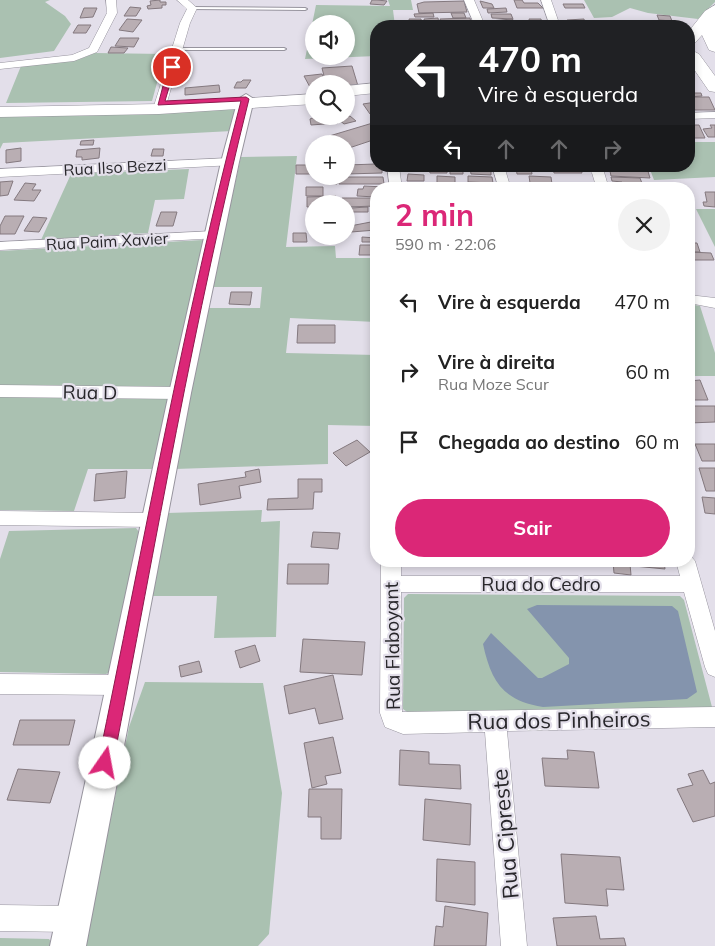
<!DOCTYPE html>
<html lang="pt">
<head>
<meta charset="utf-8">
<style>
	:root { --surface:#fff; --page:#f2f2f2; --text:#222; --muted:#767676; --accent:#db2777 }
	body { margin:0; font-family:Mulish,sans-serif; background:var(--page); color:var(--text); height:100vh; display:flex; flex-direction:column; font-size:19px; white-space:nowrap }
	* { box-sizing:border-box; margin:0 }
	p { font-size:16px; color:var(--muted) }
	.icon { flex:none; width:28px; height:28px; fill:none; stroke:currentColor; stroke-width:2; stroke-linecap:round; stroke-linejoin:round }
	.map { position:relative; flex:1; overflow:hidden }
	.drawer { position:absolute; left:370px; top:182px; width:325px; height:385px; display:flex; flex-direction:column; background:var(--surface); border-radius:20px; box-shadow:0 2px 8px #0003 }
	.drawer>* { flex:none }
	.hud { position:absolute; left:370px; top:20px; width:325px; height:152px; border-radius:20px; box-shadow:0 2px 8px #0003; background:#202124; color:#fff; overflow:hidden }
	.controls { position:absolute; left:305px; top:15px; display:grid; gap:10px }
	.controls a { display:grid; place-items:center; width:50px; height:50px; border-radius:50%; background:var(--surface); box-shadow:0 2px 8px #0003; font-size:25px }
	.pin { position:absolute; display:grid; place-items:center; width:42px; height:42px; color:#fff; margin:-21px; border:2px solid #fff; border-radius:50%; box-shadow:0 1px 5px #0007 }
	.me { position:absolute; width:55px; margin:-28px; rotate:12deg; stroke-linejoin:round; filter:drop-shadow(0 0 4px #0008) }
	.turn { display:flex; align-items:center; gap:18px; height:105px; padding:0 25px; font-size:22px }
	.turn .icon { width:65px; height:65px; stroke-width:2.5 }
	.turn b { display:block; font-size:35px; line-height:42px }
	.lanes { display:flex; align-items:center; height:48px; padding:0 25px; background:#0003; justify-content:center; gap:25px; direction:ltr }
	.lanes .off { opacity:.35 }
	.round { display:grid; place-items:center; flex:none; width:52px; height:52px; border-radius:26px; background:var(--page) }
	.headline { display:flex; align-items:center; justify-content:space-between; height:85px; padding:0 25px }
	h1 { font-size:30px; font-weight:700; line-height:38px; color:var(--accent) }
	.action { display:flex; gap:10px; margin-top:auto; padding:10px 25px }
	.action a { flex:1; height:58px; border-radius:30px; background:var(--accent); color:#fff; font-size:20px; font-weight:700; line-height:58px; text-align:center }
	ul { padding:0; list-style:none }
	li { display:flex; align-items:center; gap:15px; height:70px; padding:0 25px }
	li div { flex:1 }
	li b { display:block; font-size:19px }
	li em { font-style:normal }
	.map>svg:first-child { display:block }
	.green { fill:#aac1b1; fill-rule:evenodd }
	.water { fill:#8494ad }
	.building { fill:#b9aeb3; stroke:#84797f }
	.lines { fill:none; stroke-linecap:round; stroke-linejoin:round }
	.lane-casing { stroke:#97949e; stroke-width:2 }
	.street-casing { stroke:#97949e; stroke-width:1 }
	.secondary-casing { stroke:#97949e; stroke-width:2 }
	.primary-casing { stroke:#97949e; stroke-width:1 }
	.lane { fill:#fff; fill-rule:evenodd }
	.street { fill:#fff; fill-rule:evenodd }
	.secondary { fill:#fff; fill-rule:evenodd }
	.primary { fill:#fff; fill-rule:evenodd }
	.route { fill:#db2777; stroke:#8e194d }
	.labels { text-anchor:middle; stroke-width:4.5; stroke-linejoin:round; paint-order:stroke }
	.far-street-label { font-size:16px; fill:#28272b; stroke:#e3dfea }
	.street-label { font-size:19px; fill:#28272b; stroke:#e3dfea }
	.near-street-label { font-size:22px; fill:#28272b; stroke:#e3dfea }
</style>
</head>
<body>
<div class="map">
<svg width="715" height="946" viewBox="0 0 715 946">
	<rect width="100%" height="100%" fill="#e3dfea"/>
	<path class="green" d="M0 0H50L45 2 65 16 71 24 54 51 0 58Z
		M388 0H411L413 10H393L395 26H376V56L305 59 316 5 390 6ZM314 24H346V56H314Z
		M584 0H715V2L698 19 648 13 630 8 612 17 594 18Z
		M95 53 165 54 152 101 6 103 21 66 77 60Z
		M235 108 238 110 232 131 3 143 0 149V116Z
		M689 142H715V177L654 180 649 167 633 166H689Z
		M297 156 286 247 335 246 336 258H376V322L290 318 286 353 376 355V426L328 425V464L175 469 207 308H260L262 287H212L241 157Z
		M189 169 184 199 155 200 148 233 41 240 71 174Z
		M696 209H715V247Z
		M203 240 206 243 152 469H88L74 511 0 510V251Z
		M689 304 700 306 715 353V376H689Z
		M262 510 261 522 280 521 276 637 214 638 217 596H152L167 513Z
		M136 528 139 532 112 671 106 674 0 672V559L9 531Z
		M408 594 680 596 684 600 712 707 410 714 403 709 404 598Z
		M145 682 263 683 282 793 269 934 258 946H85L129 727Z
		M0 938 49 939 54 946H0Z"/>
	<path class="water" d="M537 605 672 606 678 611 697 692 687 699 543 707C503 701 491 681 483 644L491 633 538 678H542L569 664V658L527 609Z"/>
	<path class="building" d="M160 0V2H166V5H162V8L148 9 147 6 151 5 150 1Z
		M372 0H377L387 1 384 5 370 4Z
		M514 0H522L524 3H538L543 8H517Z
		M464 1 467 12 419 13 417 4 424 2Z
		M480 1 492 4 494 8H483Z
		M563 4H583L585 8H565Z
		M130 7 141 8 136 16H124Z
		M84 8H97L93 17 80 18Z
		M506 8 507 12 488 13 487 9Z
		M433 13 434 17H415L414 14Z
		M451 13H464L466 18H453Z
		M491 14H511L513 19 492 18Z
		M657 15 670 16 672 21 659 20Z
		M438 18 439 24H425L424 19Z
		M470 18 471 23 442 24 440 19Z
		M127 19 142 20 133 32 119 30Z
		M409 19H421L422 24H410Z
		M512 19 518 24H491L490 21Z
		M529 19H541L542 23 530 24Z
		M584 19 585 24H568L567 20Z
		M472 24 473 26 443 25Z
		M78 25H91L86 33H73Z
		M120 38H139L134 47 115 46Z
		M111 47 128 48 124 53H108Z
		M352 66 358 86 346 87V84H326L322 68Z
		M322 74 326 83 314 84V89H311L304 76Z
		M243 80H251L246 88H234L237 82H241Z
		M219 85 220 92 185 95V88Z
		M689 88 694 93H701L702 96 689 97Z
		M689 97H709L715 110H695Z
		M376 102V113L370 114 363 104Z
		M317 116H335L338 123 311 125 310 119Z
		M350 116 356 121 344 124 338 119Z
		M376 122V139L346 149V144H320L316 140Z
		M689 125H699L705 138H690Z
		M710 125H715V137H708L703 129 712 128Z
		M94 140 93 145H80L81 141Z
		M21 148V161L6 163V150Z
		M100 148 99 158 82 160V157H76L77 150Z
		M153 149H164L163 156H151Z
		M376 164V166H382V173L346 174V165Z
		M296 165H314V174H296Z
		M447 166V173H430L429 167Z
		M450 166H463V174H450Z
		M609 166 647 168 650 178 611 176Z
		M516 167 531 168 532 174H517Z
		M470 168H491V175L471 174Z
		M553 168 581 169 582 173H554Z
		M408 174 424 175V181H407Z
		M437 176 455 177V189H437Z
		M468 176 492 177 493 183 468 182Z
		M529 176 551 177 552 184 530 183Z
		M339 177H383L384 184H339Z
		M611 177 640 178 643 186 623 185 622 182 612 181Z
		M329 178H339L337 184 327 183Z
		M13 181 8 195 0 196V182Z
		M25 183 36 184 32 190H41L34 201 14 200Z
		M419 183 430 185 429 189H417Z
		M468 183 487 184 488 189H468Z
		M524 183 556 185V189H524Z
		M559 185 584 186 585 189H559Z
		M364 186 385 187 376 189V197L357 196 358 189H363Z
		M306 187H323V196H306Z
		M705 192H715V207L704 206 703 202H707Z
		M336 196V204H314V207H307V197Z
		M342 198H376V206L346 207V204H342Z
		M368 207V212H352L351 208Z
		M161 212H177L173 226H156Z
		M5 216H24L15 234H0V226Z
		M33 217 47 218 39 232 24 231Z
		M376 221V230L351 232 350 226Z
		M293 233H306L307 242H293Z
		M362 237 376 238V242H362Z
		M689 243H697L700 252H689Z
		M360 245H376V255H359Z
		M689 252 711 253 714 260H689Z
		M231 292H252L250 305 229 304Z
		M298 325H335V343H297Z
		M700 380 708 400H689V381Z
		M689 406H715V422L689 423Z
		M357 440 370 452 346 466 333 453Z
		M695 444H715V461H702Z
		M699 468H715V491H706Z
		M259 469 261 482 239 486 241 498 200 505 198 484 246 477 245 472Z
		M127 471 125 498 94 501 96 474Z
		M298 479H322V492H314L313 509 267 510 268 499 298 498Z
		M702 497 715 498V514L705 513Z
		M313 532 340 533 338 549 311 547Z
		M634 561H664L665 569 634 566Z
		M613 562 630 564 631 575 614 573Z
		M288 564H329L328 584H287Z
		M303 639 365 642 362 675 300 672Z
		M255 645 260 661 240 668 235 651Z
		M199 661 202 672 181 677 179 666Z
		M333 675 343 719 319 724 315 708 289 714 284 686Z
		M20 720H75L69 745H13Z
		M333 737 341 773 325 776 327 784 312 788 304 743Z
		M400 750 429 752V764L460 765 461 789 399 785Z
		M567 750 594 752 599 788 545 786 542 758 568 759Z
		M18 769 60 772 50 803 7 800Z
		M703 770 710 784 715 782V816L693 822 677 789 693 785 688 774Z
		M309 789H342L341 839H321V817H308Z
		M425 799 471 804 470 845 423 840Z
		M561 854 620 857 624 890 606 889 608 906 565 903Z
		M437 859 475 862V905L436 901Z
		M445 906 488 913 486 946H434L436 926 443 927Z
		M596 916 600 939 624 938 626 946H557L553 918Z"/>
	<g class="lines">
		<defs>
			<path id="lane" d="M192 7 305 8 307 9 305 10 190 9V7Z
				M177 48H284L286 49 284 50H175V49Z"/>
			<path id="street" d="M106 0H116L117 13 97 52 74 61 0 69V63L72 55 89 48 107 13Z
				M177 0H188L197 8 190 23 165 109 159 112 153 109 180 23 187 9Z
				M464 0H474L485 26H475Z
				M541 0H551L560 26H550Z
				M715 112V118L689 119V113Z
				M230 158 236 162 234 165 0 177V169Z
				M387 166H399L402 189H390Z
				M492 166H504L511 189H499Z
				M586 166H599L604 172 609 189H597L592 173Z
				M214 231 221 235 219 238 0 250V242Z
				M689 295 715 298V308L689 303Z
				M0 385 180 387 186 389 188 393 186 397 180 399 0 397Z
				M0 511 154 513 160 515 163 520 160 525 154 527 0 525Z
				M689 554 695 561 715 631V677L708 674 705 667 684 592H401L402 712 715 707V727L507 731 527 946H501L485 732 403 734 385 727 380 713 381 561H401V576H680L676 561H689Z
				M0 674 121 675 129 678 132 685 129 692 121 695 0 694Z
				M0 905 73 906 82 910 86 919 82 928 73 932 0 931Z"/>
			<path id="secondary" d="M246 94 254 99 239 162 191 393 86 946H50L169 393 221 162 238 99Z"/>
			<path id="primary" d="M715 5V52L709 50 702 35 694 44 689 46V31L705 11Z
				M689 49 699 54 715 76V92L709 91 689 62Z
				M376 83V93L346 96V86Z
				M314 94V104L159 114 0 117V107L159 104Z"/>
		</defs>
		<use href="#lane" class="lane-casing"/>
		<use href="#street" class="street-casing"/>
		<use href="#secondary" class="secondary-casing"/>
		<use href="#primary" class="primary-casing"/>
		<use href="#lane" class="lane"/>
		<use href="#street" class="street"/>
		<use href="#secondary" class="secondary"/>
		<use href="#primary" class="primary"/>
	</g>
	<path class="route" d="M172 65 175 67 165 101 246 97 249 99C194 318 156 542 113 763L110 768 105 770 100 768 98 763C144 542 184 319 241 101L158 105 168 67Z"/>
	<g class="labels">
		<g class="far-street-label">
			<text transform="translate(115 167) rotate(-3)" y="6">Rua Ilso Bezzi</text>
			<text transform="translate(107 241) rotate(-3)" y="6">Rua Paim Xavier</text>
		</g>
		<g class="street-label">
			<text transform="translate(90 392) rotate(1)" y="7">Rua D</text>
			<text x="541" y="591">Rua do Cedro</text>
			<text transform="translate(392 646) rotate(-91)" y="7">Rua Flaboyant</text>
		</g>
		<g class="near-street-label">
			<text transform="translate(559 720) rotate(-1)" y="8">Rua dos Pinheiros</text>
			<text transform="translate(505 834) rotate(-95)" y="8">Rua Cipreste</text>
		</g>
	</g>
</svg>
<div class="controls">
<a><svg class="icon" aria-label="sound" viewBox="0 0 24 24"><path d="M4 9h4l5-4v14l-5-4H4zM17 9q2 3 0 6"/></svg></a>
<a><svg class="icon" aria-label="search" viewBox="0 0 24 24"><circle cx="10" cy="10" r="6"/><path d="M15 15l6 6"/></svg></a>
<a>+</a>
<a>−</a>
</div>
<div class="pin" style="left:172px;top:67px;background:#d93025"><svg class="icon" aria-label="arrive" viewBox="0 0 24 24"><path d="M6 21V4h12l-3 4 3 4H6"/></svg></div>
<svg class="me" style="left:105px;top:763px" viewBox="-20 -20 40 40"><circle r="19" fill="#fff"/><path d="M0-13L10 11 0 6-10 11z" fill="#db2777"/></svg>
<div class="hud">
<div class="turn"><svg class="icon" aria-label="left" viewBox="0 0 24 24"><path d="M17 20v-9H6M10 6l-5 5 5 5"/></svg><div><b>470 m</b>Vire à esquerda</div></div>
<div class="lanes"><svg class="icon" aria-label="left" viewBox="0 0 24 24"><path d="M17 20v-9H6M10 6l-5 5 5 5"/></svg><svg class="icon off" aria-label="ahead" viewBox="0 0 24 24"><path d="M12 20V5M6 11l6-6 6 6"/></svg><svg class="icon off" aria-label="ahead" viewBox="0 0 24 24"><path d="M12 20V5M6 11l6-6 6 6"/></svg><svg class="icon off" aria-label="right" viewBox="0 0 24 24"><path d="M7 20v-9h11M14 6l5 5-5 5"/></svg></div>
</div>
<section class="drawer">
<div class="headline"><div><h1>2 min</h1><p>590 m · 22:06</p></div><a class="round"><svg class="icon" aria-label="close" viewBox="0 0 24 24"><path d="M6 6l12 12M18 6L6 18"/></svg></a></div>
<ul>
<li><svg class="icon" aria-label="left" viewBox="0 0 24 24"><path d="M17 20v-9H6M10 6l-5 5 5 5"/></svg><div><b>Vire à esquerda</b></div><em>470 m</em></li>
<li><svg class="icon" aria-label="right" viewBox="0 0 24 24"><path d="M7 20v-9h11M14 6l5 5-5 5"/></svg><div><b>Vire à direita</b><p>Rua Moze Scur</p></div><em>60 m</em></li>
<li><svg class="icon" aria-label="arrive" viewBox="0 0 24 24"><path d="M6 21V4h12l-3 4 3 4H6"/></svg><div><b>Chegada ao destino</b></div><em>60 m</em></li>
</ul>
<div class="action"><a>Sair</a></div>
</section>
</div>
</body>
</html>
